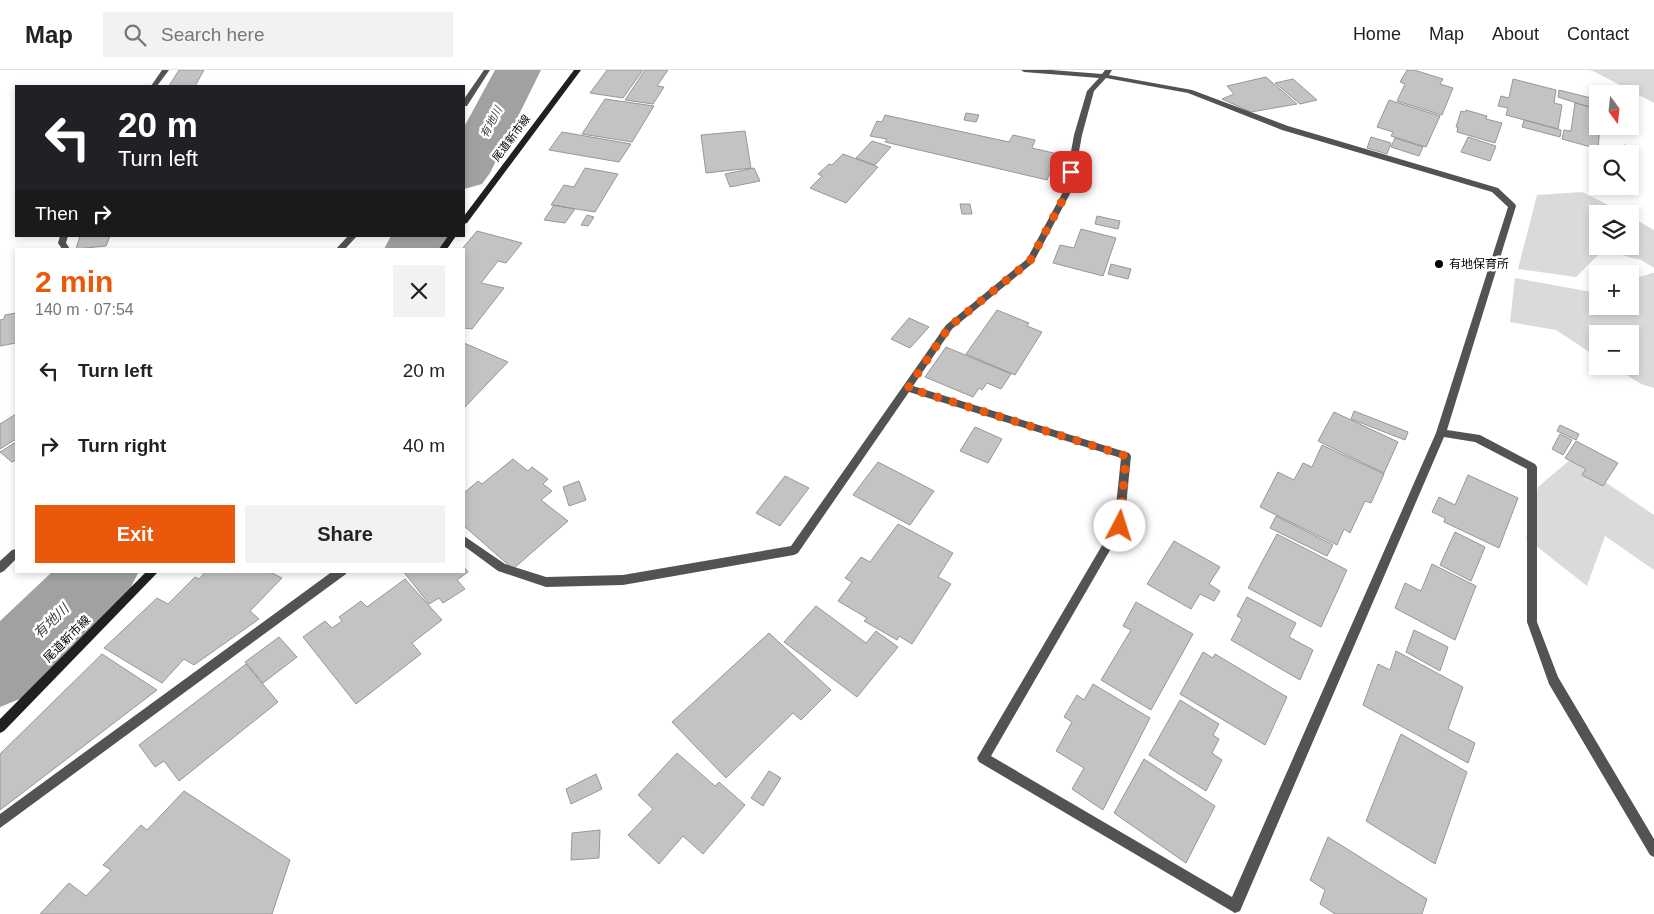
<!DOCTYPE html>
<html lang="en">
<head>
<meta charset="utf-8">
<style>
	:root { --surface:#fff; --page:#f2f2f2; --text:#222; --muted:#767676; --line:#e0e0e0; --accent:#ea580c }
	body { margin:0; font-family:Helvetica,"Noto Sans JP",sans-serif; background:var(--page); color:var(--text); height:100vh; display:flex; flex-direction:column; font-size:19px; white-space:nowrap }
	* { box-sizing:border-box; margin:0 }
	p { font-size:16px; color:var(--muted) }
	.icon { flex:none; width:28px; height:28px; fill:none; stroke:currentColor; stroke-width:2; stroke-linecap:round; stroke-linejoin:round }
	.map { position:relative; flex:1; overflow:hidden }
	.drawer { position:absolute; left:15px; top:178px; width:450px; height:325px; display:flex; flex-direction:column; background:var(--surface); border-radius:0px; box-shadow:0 2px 8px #0003 }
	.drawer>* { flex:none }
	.banner { position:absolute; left:15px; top:15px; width:450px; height:152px; border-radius:0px; box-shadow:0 2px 8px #0003; background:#202124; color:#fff; overflow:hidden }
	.needle { width:32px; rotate:165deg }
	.controls { position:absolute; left:1589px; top:15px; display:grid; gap:10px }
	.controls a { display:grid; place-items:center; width:50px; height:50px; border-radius:0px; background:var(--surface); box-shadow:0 2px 8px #0003; font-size:25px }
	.pin { position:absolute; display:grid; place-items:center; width:42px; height:42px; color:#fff; margin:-21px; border-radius:10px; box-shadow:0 2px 8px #0006 }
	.me { position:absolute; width:55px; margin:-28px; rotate:5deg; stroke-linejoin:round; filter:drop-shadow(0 0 4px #0008) }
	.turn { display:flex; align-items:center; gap:18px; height:105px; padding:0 20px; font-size:22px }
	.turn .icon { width:65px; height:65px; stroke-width:2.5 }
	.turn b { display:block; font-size:35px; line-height:42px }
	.then { display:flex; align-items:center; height:48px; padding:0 20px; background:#0003; gap:10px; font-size:19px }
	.round { display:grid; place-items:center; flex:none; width:52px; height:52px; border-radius:0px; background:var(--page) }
	.head { display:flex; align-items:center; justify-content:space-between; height:85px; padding:0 20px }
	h1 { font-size:30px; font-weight:700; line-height:38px; color:var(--accent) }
	.button { display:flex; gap:10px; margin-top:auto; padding:10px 20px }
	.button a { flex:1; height:58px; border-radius:0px; background:var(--accent); color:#fff; font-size:20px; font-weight:700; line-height:58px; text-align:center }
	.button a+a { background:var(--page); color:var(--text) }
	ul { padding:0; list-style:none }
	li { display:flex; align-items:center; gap:15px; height:75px; padding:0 20px }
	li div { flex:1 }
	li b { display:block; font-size:19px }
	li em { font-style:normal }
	header { display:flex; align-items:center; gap:30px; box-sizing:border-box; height:70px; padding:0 25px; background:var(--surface); border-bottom:1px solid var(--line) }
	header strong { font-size:24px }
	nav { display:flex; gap:28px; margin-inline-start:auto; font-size:18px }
	.search { width:350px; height:45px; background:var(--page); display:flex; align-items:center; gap:12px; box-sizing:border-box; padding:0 18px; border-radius:0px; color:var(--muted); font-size:19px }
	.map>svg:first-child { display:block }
	.green { fill:#dadada }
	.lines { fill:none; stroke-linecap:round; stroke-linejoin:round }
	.river { fill:#a1a1a1; fill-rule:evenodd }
	.building { fill:#c3c3c3; stroke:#979797 }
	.minor { fill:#535353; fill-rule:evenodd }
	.secondary { fill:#202020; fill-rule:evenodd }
	.route { stroke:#ea580c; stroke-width:9; stroke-dasharray:0 16.2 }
	.poi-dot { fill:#000; stroke:#fff; stroke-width:2 }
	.labels { text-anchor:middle; stroke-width:5; stroke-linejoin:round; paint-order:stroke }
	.far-water-label { font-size:11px; font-style:italic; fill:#424242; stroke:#fff }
	.far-street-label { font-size:11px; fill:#000; stroke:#fff }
	.poi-label { font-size:12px; fill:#000; stroke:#fff; text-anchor:start }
	.street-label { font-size:12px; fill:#000; stroke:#fff }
	.water-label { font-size:14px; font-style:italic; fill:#424242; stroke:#fff }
</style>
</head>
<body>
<header>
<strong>Map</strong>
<div class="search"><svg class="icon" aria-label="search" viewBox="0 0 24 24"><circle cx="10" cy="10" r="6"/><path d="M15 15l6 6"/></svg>Search here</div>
<nav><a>Home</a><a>Map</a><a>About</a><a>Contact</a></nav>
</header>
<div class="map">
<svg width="1654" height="844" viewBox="0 0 1654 844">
	<rect width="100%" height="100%" fill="#fff"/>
	<path class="green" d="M1588 0H1654V33L1593 1Z
		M1582 122 1627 144H1598V176H1630V146L1654 160V198L1641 190 1603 180 1576 207 1518 199 1537 125Z
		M1652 203H1654V318L1641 314 1612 296H1630V264H1598L1597 287 1556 260 1510 252 1515 208 1592 222 1597 220 1598 236H1630V210Z
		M1571 389 1654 445V500L1605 466 1587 516 1526 468 1538 417Z"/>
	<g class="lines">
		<path class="river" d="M495 0H541L490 103 482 114 464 119V57Z
			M391 166H448L440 179H384Z
			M53 501H139L128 523 27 626 0 637V551Z"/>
	</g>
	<path class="building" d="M179 0H204L195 16H169Z
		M607 0H643L623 28 590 23Z
		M645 0H668L657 16 664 17 653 34 625 30Z
		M1407 0H1414L1443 9 1440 14 1453 18 1442 45 1397 31 1405 14 1400 12Z
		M1266 7 1297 34 1251 42 1222 29 1234 24 1227 16Z
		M1293 9 1317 30 1300 34 1275 13Z
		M1513 9 1556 20 1554 33 1562 35 1558 59 1506 45 1508 38 1498 36 1501 26 1509 28Z
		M1559 20 1591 28 1589 37 1558 27Z
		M605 29 654 36 632 72 582 64Z
		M1389 30 1440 46 1426 77 1391 66 1393 62 1377 57Z
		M1575 33 1598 39V56H1600L1598 79 1562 69 1564 60 1571 61Z
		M1466 40 1487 46 1486 49 1502 53 1495 73 1457 62 1458 57H1456L1461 41 1465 42Z
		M966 43 979 45 976 52 964 50Z
		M885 45 1009 72 1013 65 1035 70 1032 78 1058 84 1047 110 885 72 887 69 870 66 877 51 882 52Z
		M1524 50 1561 60 1560 67 1522 57Z
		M745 61 751 98 706 103 701 65Z
		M562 62 631 74 619 92 549 80Z
		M1371 67 1391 73 1387 84 1367 78Z
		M1468 67 1496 76 1490 91 1461 82Z
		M1395 68 1423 77 1419 86 1391 77Z
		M872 71 891 77 875 95 856 88Z
		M1624 75 1636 78V84L1624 81Z
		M843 84 878 97 846 133 810 118 822 106 818 104 829 94 832 95Z
		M585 98 618 104 595 142 551 135 564 115 574 117Z
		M754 98 760 111 730 117 725 104Z
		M960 134H970L972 144H962Z
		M554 135 575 139 565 153 544 150Z
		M587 145 594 147 588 156 581 155Z
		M1097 146 1120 151 1118 159 1095 154Z
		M1081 159 1116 168 1103 206 1053 193 1060 175 1074 178Z
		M477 161 522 173 506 193 498 191 481 213 504 218 472 259 464 258 462 179Z
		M80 166H110L106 176 76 179Z
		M1111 194 1131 199 1128 209 1108 204Z
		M997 240 1029 253 1027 256 1042 262 1015 305 966 284Z
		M16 243V273L0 276V250L4 249 5 245Z
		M909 248 929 257 910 278 891 269Z
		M464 273 508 292 464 338Z
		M946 277 1011 304 1001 319 987 313 982 320 979 318 973 327 925 307Z
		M1354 341 1408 362 1405 370 1351 349Z
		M1334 342 1398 372 1384 403 1318 371Z
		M16 344V369L0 379V354Z
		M1560 355 1579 364 1576 370 1557 361Z
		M975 357 1002 369 988 393 960 381Z
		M1560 364 1572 370 1563 385 1552 379Z
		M1576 371 1618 393 1603 416 1582 405 1586 399 1565 388Z
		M16 372V390L12 392 0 382Z
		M1322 375 1384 404 1371 433 1365 431 1350 463 1344 459 1337 475 1260 437 1278 402 1294 410 1303 393 1312 397Z
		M513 389 528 401 532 397 548 409 543 414 552 421 541 430 568 451 513 499 464 456V423L478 411 482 414Z
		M878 392 934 421 910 455 853 425Z
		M1468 405 1518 428 1499 478 1444 452 1445 448 1432 442 1439 427 1455 435Z
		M785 406 809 418 780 456 756 443Z
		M579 411 586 430 569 436 563 417Z
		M1276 446 1333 475 1327 486 1270 458Z
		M898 454 953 483 938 507 951 514 912 574 899 566 897 570 864 551 867 548 838 531 852 512 845 508 861 487 870 492Z
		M1455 462 1485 477 1471 511 1440 495Z
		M1277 464 1347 500 1321 557 1248 518Z
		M1174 471 1220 497 1209 514 1220 521 1214 531 1200 524 1191 539 1147 514Z
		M1432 494 1476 516 1455 570 1395 538 1405 513 1421 521Z
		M464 497 468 502 457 510 465 519 443 533 439 528 429 534 403 501H464Z
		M206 501H268L282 508 250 541 259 549 194 595 184 589 162 613 104 578 157 528 168 534 195 507 199 509Z
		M405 509 442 550 412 573 421 584 356 634 303 567 325 551 332 558 342 551 339 547 361 531 367 537Z
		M1247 527 1296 553 1289 567 1313 580 1300 610 1231 570 1242 549 1237 546Z
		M1136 532 1193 564 1151 640 1101 610 1131 560 1123 556Z
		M816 536 866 573 876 561 898 577 857 627 784 572Z
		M1414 560 1448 577 1440 601 1406 582Z
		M769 563 831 620 801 650 793 643 726 708 672 652Z
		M279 567 297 587 263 613 245 592Z
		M1396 581 1463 617 1448 659 1475 673 1468 693 1363 635 1378 594 1390 600Z
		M1203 582 1213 588 1215 584 1287 627 1265 675 1180 624Z
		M102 584 157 620 0 740V684Z
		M246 594 278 632 179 711 164 691 155 697 139 675Z
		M1093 614 1150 648 1103 740 1072 719 1084 698 1056 681 1072 652 1064 647 1077 625 1084 630Z
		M1180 630 1219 654 1213 665 1219 669 1212 683 1222 690 1206 721 1149 685Z
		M1401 664 1467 702 1435 794 1366 751Z
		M677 683 715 716 719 712 745 735 703 784 683 766 659 794 628 765 653 739 638 725Z
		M1144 689 1215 736 1186 793 1114 743Z
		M769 701 781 708 763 736 751 728Z
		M596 704 602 719 571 734 566 719Z
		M184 721 290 790 272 844H40L69 813 86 826 111 800 103 795 141 755 147 760Z
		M600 760 599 788 571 790 572 763Z
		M1328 767 1427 829 1422 844H1335L1320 834 1325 820 1310 810Z"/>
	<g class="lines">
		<path class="minor" d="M162 0H169L157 16H151Z
			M484 0H490L467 36H464V29Z
			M1021 0H1051L1102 4 1105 0H1112L1109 5 1192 20 1288 56 1498 118 1515 134 1516 136 1447 360 1480 365 1535 394 1537 397V552L1558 607 1654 769V787L1650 785 1549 614 1527 552V399L1475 372 1444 367 1240 841 1235 843 979 692 977 688 1114 455 1121 388 909 322 798 483 794 485 623 515 546 517 498 501 464 476V466L505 494 546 507 623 505 791 476 946 255 1027 189 1064 120 1074 65 1087 21 1099 8 1024 2ZM1106 8 1188 23 1282 60 1492 122 1508 137 1436 363 1232 827 991 686 1124 456 1131 386 1129 383 913 316 952 259 1033 193 1072 120 1082 65 1094 21Z
			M60 166H68L66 173 70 179H62L58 173Z
			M348 166H357L345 179H336Z
			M16 479V489L4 501 0 503V491L12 480Z
			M333 501H347L346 504 0 758V744Z"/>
		<path class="secondary" d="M574 0H581L467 153 464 154V146Z
			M448 166H456L447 179H439Z
			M147 501H159L4 661 0 663V649Z"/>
	</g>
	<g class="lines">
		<path class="route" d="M1071 102 1068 120 1030 191 949 257 908 318 1126 386 1120 456"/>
	</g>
	<circle class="poi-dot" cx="1439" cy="194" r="5"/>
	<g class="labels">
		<g class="far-water-label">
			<text transform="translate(491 52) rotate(-62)" y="4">有地川</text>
		</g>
		<g class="far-street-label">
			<text transform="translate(511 68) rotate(-53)" y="4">尾道新市線</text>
		</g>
		<g class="poi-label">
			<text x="1449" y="198">有地保育所</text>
		</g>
		<g class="street-label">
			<text transform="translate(67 569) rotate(-45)" y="4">尾道新市線</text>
		</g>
		<g class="water-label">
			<text transform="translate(51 551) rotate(-44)" y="5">有地川</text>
		</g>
	</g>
</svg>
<div class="controls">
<a><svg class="needle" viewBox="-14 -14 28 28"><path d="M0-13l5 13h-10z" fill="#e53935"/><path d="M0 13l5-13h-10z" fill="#767676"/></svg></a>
<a><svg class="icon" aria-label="search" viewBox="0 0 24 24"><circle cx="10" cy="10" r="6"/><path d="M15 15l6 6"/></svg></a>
<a><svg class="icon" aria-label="layers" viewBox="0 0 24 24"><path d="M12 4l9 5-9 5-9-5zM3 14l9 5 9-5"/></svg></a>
<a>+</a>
<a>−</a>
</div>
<div class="pin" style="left:1071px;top:102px;background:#d93025"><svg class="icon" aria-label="arrive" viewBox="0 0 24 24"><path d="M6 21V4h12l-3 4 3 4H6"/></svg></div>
<svg class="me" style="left:1120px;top:456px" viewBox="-20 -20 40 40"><circle r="19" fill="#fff"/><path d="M0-13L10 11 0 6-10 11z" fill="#ea580c"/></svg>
<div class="banner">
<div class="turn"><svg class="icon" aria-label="left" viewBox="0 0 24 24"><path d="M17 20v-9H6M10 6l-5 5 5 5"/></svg><div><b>20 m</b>Turn left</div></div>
<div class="then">Then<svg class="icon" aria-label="right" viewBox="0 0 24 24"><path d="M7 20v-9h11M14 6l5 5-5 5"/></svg></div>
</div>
<section class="drawer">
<div class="head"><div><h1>2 min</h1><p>140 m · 07:54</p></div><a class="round"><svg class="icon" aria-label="close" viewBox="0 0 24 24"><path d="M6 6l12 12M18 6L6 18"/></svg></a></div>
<ul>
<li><svg class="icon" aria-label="left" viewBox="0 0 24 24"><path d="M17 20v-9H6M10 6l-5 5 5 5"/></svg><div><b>Turn left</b></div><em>20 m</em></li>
<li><svg class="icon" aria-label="right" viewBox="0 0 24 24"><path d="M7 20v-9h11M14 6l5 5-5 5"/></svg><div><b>Turn right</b></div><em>40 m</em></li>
</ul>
<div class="button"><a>Exit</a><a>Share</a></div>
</section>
</div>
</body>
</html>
